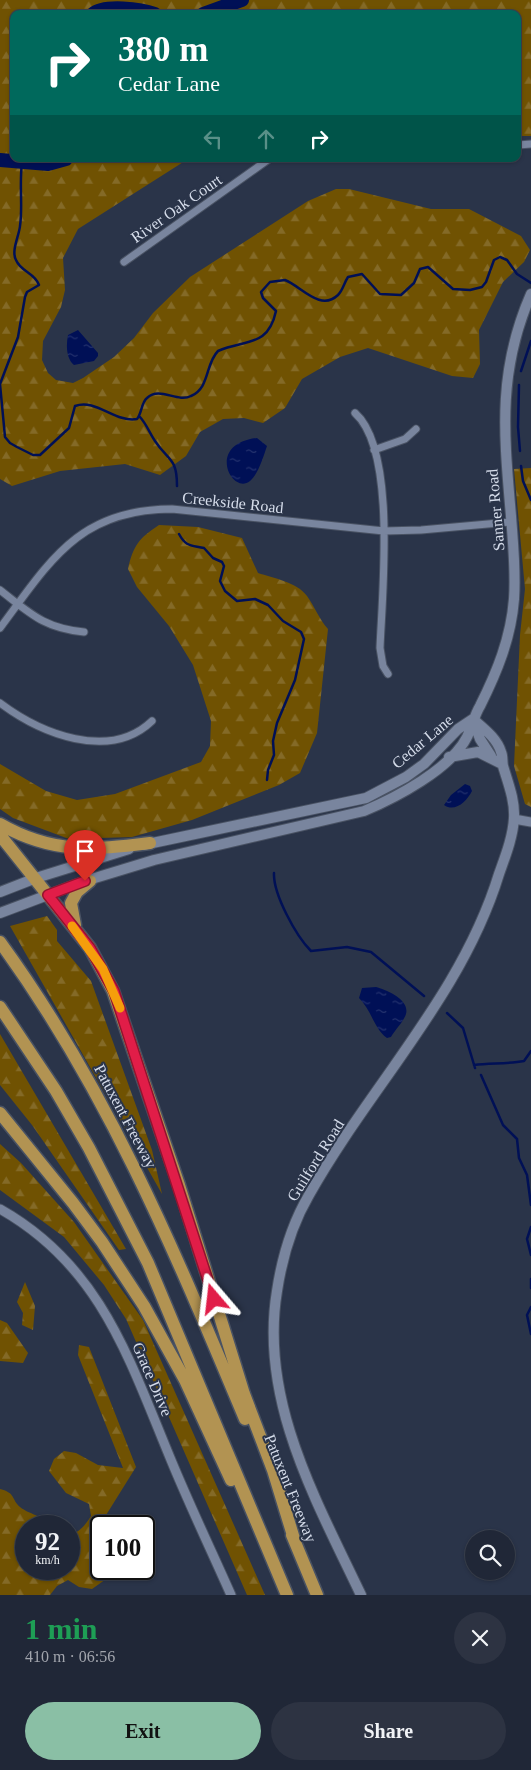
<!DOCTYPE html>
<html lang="en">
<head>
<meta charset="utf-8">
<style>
	:root { --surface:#202737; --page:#2d3342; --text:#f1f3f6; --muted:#a2a5ad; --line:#3d4452; --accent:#8abfa5 }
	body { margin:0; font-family:"Times New Roman",serif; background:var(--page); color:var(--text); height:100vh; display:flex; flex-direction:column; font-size:19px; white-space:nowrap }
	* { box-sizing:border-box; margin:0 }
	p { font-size:16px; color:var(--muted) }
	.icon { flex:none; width:28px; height:28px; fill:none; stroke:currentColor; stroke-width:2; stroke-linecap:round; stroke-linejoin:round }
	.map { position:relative; height:1595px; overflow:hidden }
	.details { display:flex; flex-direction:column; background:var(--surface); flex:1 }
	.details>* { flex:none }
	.top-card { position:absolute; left:10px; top:10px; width:511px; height:152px; border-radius:10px; box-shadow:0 1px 4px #0004,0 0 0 1px var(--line); background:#00695c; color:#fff; overflow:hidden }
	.controls { position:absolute; left:465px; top:1530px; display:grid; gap:10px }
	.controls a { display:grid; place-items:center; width:50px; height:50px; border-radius:50%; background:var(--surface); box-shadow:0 1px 4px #0004,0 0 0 1px var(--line); font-size:25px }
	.speed { position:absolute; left:15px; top:1515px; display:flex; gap:10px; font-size:25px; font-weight:700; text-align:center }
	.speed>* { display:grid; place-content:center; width:65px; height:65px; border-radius:50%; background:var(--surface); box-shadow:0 1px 4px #0004,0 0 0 1px var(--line); line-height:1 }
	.speed small { font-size:12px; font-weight:400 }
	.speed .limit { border:2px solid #111; border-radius:8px; background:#fff; color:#111 }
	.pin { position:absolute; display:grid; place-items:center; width:42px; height:42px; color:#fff; margin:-51px -21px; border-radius:50% 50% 50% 0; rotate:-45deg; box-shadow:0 0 5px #0007 }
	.pin .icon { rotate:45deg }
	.me { position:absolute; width:55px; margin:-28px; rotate:343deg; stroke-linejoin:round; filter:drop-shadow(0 0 4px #0008) }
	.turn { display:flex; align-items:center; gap:18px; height:105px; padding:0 25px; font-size:22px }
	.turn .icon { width:65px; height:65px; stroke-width:2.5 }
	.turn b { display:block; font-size:35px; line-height:42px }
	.lanes { display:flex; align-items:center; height:48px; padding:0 25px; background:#0003; justify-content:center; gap:25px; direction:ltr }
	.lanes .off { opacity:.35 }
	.round { display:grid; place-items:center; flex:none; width:52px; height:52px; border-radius:26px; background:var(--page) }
	.summary { display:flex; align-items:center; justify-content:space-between; height:85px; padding:0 25px }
	h1 { font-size:30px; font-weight:600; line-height:38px; color:#1e9e55 }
	.action { display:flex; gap:10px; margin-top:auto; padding:10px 25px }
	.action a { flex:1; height:58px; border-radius:30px; background:var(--accent); color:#111; font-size:20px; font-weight:600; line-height:58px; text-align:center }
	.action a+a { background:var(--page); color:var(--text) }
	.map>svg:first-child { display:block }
	.forest { fill:url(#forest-firs) }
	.water { fill:url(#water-ripples) }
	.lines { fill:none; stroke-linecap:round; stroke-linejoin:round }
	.stream { stroke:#001056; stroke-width:2.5 }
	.river { stroke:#001056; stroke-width:14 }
	.minor-casing { stroke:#495263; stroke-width:9 }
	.tertiary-casing { stroke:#495263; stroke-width:11 }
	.secondary-casing { stroke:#495263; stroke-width:12 }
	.motorway-casing { stroke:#495263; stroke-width:15 }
	.minor { stroke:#79859e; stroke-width:7 }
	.tertiary { stroke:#79859e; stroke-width:9 }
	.secondary { stroke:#79859e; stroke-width:10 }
	.motorway { stroke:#b29352; stroke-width:12 }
	.route-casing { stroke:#92132f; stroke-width:12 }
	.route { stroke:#e11d48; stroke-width:9 }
	.slow { stroke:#f59e0b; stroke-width:9 }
	.labels { text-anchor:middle; stroke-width:4; stroke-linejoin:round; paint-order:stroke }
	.street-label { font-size:16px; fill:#d5dcea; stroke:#2a3449 }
</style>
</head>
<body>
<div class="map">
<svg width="531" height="1595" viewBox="0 0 531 1595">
	<defs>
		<pattern id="forest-firs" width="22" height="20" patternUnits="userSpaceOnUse" patternTransform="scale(1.25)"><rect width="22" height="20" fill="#705202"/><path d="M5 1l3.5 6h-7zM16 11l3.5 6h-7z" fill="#846a27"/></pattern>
		<pattern id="water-ripples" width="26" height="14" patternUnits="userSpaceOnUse" patternTransform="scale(1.25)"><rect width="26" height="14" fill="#001056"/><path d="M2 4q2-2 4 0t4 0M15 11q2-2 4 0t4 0" fill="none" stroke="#24326e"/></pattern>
	</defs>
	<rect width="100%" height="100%" fill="#2a3449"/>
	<path class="forest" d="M0 0H531V136H518V14H14V159H188L78 229 63 258 65 290 61 307 43 341 42 360 48 373 56 380 73 383 83 378 114 357 134 338 153 313 190 277 308 201 336 189H349L431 209H469L521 236 530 250 524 262 503 282 479 330 480 364 473 378 452 376 368 348 340 357 302 379 285 408 263 423 244 418 223 419 200 432 186 456 160 475 125 464 60 471 12 486 0 479Z
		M531 468V807L525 804 514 766 520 635 525 589 514 469Z
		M159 525 198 527 242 538 258 573C273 578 297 582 307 596 315 607 319 619 328 629L317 733 300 773 279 785 192 820 132 837 69 839 13 818 0 809V764L46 791 77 800 115 794 201 762 210 746 211 721 193 665 169 626 137 587 128 569C133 546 139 538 159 525Z
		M47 916 57 930V941L91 981 152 1150 162 1194 10 926Z
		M0 1034 126 1249 119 1250 32 1125 0 1085Z
		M0 1144 21 1163 74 1222 143 1320 265 1595H247L126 1319 104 1285 64 1237 0 1190Z
		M25 1282 35 1306 33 1330 22 1325 23 1313 17 1302Z
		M0 1320 7 1323 28 1353 23 1363 0 1361Z
		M79 1345 89 1347 136 1467 98 1528 101 1542V1569H116V1572L92 1589 79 1587 68 1580 57 1586 50 1595H0V1489C16 1493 11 1499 20 1507 30 1515 41 1514 48 1526H26V1569H69V1534C79 1534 86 1524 91 1516L89 1504 66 1493 49 1471 54 1459 64 1451 76 1453 98 1465 123 1468 78 1355Z"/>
	<path class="water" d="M78 330 98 353V356L94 361 74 365C66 358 66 345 68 335Z
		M257 438 267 446C264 455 258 475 250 481 232 496 205 444 257 438Z
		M465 784 470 786 472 791C467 801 455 813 444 805L451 795Z
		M376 987C386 990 410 999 406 1014 404 1021 395 1030 391 1037L387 1038C374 1029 372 1011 359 998L362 988Z"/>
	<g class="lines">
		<path class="stream" d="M22 163C19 185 23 206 20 226 19 236 11 251 16 260 21 272 35 273 39 285L27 292 25 297 18 337 0 384 5 437 10 443 17 447 33 455H40L69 428 75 406C96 398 115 423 137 419 142 413 141 403 147 398 160 386 177 403 191 396 210 388 205 364 218 351 245 339 268 348 276 311L263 298 261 292 270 282 285 280C301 286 320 312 338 295 343 290 344 283 348 277L362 274 380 294 401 295 414 283 420 269 428 267 453 289 470 290 482 287 486 282 494 260 500 257 507 260 517 274 531 283
			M521 371 531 341
			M519 385 518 427 520 451
			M140 417C147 425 149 432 155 441 168 461 177 457 177 486
			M521 466 523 481 531 500
			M179 534C186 547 191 545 204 548L213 558 222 562 224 566 220 581 225 591 237 601 255 599 268 605 283 621 301 632 304 639 295 680 277 723 273 741 274 755 268 770 267 780
			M274 873C273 894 296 936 311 951L347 947 371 952 424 996
			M447 1013 463 1028 475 1068
			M474 1065C491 1063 508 1064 524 1061L531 1051
			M481 1075 503 1125 517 1139 519 1158 527 1175 531 1205
			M531 1227 527 1239 531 1255
			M531 1279V1288
			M531 1307 527 1315 531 1334"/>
		<path class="river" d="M93 14C104 4 141 9 155 14
			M203 14 242 0
			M0 160 48 164 66 159"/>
		<defs>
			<path id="minor" d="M518 145 531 144
				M124 262 269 159
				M355 413C397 450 382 594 380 648L383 666 388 674
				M374 450 405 439 416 429
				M0 590C31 614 44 628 84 632
				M0 628C50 561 79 509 172 509L384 531 421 530 511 522
				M0 703C40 733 109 762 152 721"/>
			<path id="tertiary" d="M514 819 531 822
				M0 1209C101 1266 129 1359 171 1460 190 1506 211 1550 231 1595"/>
			<path id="secondary" d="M473 720 480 739 491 756
				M449 757 478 752 502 764
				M143 845 366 798 406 777 424 764 458 729 473 719
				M0 892 36 878 129 849
				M0 913 85 881 154 860 364 811C395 798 451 769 467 737 472 727 474 716 480 706 497 672 511 638 514 599 516 571 513 544 511 516 504 434 497 372 531 294
				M361 1595C316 1500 259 1400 277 1291 282 1258 292 1224 309 1195 370 1086 462 995 499 874 505 857 513 837 514 818 515 800 508 783 503 766 502 761 503 756 501 752 497 738 483 728 473 719"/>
			<path id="motorway" d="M0 824C52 854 93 850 150 843
				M0 835 90 948 113 991 179 1185 244 1394 273 1470 295 1542
				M75 925 71 903 77 892 90 881
				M0 942C108 1090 175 1252 245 1419
				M0 1007 56 1091 89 1148 148 1263 287 1595
				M0 1113 73 1203 102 1242 144 1306 185 1380 231 1480
				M292 1535 317 1595"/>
		</defs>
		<use href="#minor" class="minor-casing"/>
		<use href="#tertiary" class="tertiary-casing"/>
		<use href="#secondary" class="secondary-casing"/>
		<use href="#motorway" class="motorway-casing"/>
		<use href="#minor" class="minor"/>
		<use href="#tertiary" class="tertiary"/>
		<use href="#secondary" class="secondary"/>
		<use href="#motorway" class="motorway"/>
	</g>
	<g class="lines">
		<defs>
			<path id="route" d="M85 881 48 895 90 948 114 991 214 1299"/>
		</defs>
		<use href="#route" class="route-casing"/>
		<use href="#route" class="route"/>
		<path class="slow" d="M72 926 103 969 120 1008"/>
	</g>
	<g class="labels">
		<g class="street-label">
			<text transform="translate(176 208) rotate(-35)" y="6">River Oak Court</text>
			<text transform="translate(233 502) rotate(6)" y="6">Creekside Road</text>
			<text transform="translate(495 510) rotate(-95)" y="6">Sanner Road</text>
			<text transform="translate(422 741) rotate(-40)" y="6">Cedar Lane</text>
			<text transform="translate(126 1116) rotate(62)" y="6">Patuxent Freeway</text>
			<text transform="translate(315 1160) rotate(-58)" y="6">Guilford Road</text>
			<text transform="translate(153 1379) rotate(67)" y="6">Grace Drive</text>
			<text transform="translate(291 1488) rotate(68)" y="6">Patuxent Freeway</text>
		</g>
	</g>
</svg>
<div class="controls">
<a><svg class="icon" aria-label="search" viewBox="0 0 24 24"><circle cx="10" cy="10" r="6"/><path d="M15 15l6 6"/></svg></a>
</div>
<div class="speed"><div>92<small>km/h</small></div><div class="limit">100</div></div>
<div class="pin" style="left:85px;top:881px;background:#d93025"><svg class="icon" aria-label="arrive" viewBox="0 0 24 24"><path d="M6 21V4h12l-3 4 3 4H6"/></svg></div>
<svg class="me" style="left:214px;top:1299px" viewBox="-20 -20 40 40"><path d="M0-17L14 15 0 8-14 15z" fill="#e11d48" stroke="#fff" stroke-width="4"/></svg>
<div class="top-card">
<div class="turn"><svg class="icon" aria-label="right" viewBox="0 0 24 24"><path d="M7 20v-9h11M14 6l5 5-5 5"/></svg><div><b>380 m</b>Cedar Lane</div></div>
<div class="lanes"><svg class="icon off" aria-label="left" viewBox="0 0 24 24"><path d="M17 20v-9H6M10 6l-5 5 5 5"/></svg><svg class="icon off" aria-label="ahead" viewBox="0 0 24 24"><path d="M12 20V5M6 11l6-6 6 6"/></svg><svg class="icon" aria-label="right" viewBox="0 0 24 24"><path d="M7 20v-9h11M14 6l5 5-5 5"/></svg></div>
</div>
</div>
<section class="details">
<div class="summary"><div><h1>1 min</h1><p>410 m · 06:56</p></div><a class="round"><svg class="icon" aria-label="close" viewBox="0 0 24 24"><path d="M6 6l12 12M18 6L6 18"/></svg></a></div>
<div class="action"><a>Exit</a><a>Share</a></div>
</section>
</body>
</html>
